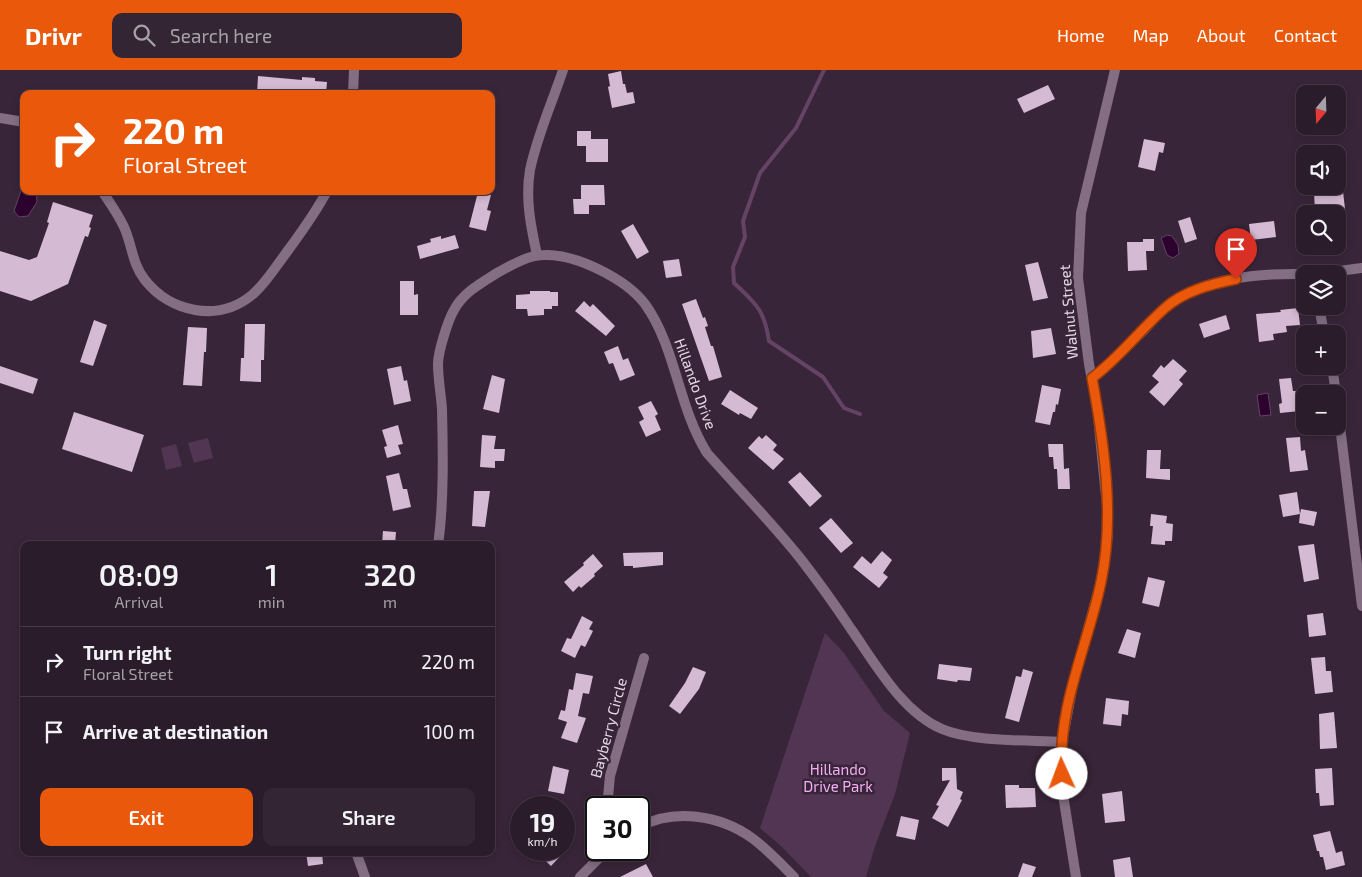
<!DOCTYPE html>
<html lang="en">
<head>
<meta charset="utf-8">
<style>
	:root { --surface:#2b1c2b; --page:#332533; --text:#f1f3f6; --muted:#a6a1a9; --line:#473a47; --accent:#ea580c }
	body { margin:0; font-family:"Exo 2",sans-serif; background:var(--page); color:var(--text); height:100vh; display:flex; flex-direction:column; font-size:19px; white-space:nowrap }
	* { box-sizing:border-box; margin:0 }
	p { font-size:16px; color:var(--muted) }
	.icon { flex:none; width:28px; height:28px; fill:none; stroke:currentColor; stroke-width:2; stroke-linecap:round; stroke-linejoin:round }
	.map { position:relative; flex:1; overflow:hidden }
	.drawer { position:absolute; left:20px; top:471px; width:475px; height:315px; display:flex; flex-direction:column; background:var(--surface); border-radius:10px; box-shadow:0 2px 8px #0003,0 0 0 1px var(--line) }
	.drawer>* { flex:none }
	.top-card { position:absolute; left:20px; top:20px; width:475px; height:105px; border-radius:10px; box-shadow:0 2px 8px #0003,0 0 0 1px var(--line); background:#ea580c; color:#fff; overflow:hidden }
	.needle { width:32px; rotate:199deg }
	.controls { position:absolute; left:1296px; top:15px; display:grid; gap:10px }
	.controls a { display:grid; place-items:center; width:50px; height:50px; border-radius:10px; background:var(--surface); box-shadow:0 2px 8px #0003,0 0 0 1px var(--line); font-size:25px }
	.speed { position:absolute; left:510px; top:726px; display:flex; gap:10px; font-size:25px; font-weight:700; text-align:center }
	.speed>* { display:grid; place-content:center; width:65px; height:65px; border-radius:50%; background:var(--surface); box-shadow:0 2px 8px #0003,0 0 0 1px var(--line); line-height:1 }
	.speed small { font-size:12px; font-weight:400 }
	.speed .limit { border:2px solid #111; border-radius:8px; background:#fff; color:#111 }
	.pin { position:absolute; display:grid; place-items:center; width:42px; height:42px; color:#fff; margin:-51px -21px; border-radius:50% 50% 50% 0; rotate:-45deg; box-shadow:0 0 5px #0007 }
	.pin .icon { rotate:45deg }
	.me { position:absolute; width:55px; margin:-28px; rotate:358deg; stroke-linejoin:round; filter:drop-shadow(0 0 4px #0008) }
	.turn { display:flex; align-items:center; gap:18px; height:105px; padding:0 20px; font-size:22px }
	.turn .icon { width:65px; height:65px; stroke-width:2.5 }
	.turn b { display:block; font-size:35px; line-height:42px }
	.eta { display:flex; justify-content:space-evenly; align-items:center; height:85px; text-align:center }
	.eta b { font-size:30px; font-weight:600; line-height:35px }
	.cta { display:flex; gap:10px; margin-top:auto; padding:10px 20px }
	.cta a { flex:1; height:58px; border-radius:10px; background:var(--accent); color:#fff; font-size:20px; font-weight:600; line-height:58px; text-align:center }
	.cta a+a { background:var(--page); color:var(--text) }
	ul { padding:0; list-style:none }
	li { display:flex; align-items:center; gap:15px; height:70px; padding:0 20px; border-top:1px solid var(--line) }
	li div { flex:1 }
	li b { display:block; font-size:19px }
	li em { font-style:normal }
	header { display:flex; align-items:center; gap:30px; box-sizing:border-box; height:70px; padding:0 25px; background:var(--accent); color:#fff }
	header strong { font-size:24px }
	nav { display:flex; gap:28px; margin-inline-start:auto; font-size:18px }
	.search { width:350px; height:45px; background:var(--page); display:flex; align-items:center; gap:12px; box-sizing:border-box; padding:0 18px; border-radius:10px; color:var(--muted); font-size:19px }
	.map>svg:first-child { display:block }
	.green { fill:#523553 }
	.water { fill:#2c032e; stroke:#644365 }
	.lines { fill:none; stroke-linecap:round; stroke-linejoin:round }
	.stream { stroke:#644365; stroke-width:4 }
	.building { fill:#d4bad3 }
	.street { stroke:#836e83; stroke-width:10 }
	.route-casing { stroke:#983908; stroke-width:12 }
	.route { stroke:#ea580c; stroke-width:9 }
	.labels { text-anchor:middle; stroke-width:5; stroke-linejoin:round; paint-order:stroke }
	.street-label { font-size:15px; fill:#e5d8e5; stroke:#392539 }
	.park-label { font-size:15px; fill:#f3aef3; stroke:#392539 }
</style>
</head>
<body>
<header>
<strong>Drivr</strong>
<div class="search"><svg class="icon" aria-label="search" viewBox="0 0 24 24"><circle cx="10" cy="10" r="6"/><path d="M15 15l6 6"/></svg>Search here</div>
<nav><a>Home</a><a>Map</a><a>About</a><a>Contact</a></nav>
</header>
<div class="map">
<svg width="1362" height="807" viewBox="0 0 1362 807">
	<rect width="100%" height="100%" fill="#392539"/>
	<path class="green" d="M208 368 213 388 194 393 188 373Z
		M176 374 182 396 166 400 161 378Z
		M825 563 844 583 884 641 910 663 895 724 875 776 866 807H811L781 776 760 758Z"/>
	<path class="water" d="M24 112V121H36L37 132 28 146 19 147 14 141Z
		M1167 165 1172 166 1178 175 1179 184 1173 188 1167 185 1161 168Z
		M1268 323 1271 345 1260 346 1257 325Z"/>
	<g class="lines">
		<path class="stream" d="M824 0 796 58 760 103 743 151 745 167 733 197 734 213C756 234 764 239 769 271L823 307 844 338 860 344"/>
	</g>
	<path class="building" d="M621 1 623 14H625L627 23 633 22 635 33 612 38 608 17 610 16 608 4Z
		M258 6 302 10V7L315 8V11L327 12 326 24H257Z
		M1048 15 1055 29 1024 43 1017 29Z
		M577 61H591V69H608V92H586V76H577Z
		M1144 69 1165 73 1163 83 1159 82 1155 101 1138 97Z
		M581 115H604L605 135H589V144H574L573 129H581Z
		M1343 121 1345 139 1315 141 1314 123Z
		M478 122 491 125 487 140 491 141 486 161 469 157Z
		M53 132 93 145 89 157 91 158 88 167 85 166 68 214 31 231 0 221V181L29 190 37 187 49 153 47 152Z
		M1190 147 1197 169 1185 173 1178 151Z
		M1274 151 1276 167 1251 170 1249 154Z
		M633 154 649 182 637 189 621 161Z
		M455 165 459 178 420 189 417 176 431 172 430 169 441 166V169Z
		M1143 169H1154V181H1146L1147 200 1128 201 1127 172H1143Z
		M679 189 682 206 666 208 663 191Z
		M1038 192 1048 228 1033 231 1025 195Z
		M400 211H414V225L418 224V245H400Z
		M530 221H550V222H558V236H552V239H544V245L528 246 527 239H516V225L530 224Z
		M696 229 703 248 705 247 708 256 705 257 711 276H713L722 307 709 311 682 234Z
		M584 231 590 237 593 234 615 256 606 266 575 241Z
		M1298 238 1300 255 1286 256 1287 262 1273 264 1274 270 1259 272 1256 244 1281 242 1280 240Z
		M1226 245 1230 259 1204 268 1199 254Z
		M94 250 107 255 93 296 80 292Z
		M245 254H265L264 290H261V312L240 311 241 288H244Z
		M188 257 207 258 206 282H204L202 316 183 315Z
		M1051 258 1056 284 1033 288 1031 261Z
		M618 276 623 290 628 288 635 305 620 311 613 293 609 294 604 282Z
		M1173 289 1187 301 1179 310 1183 314 1164 336 1149 322 1159 312 1152 306 1161 295 1164 298Z
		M0 296 38 309 33 324 0 313Z
		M401 296 404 311 407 310 411 331 394 335 387 299Z
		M492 305 505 309 499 343 483 339Z
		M1291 308 1293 321H1297L1300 341 1280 343 1279 334 1282 333 1279 309Z
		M1042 315 1061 319 1058 335 1056 334 1055 342H1053L1050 355 1035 352Z
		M730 320 758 338 751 349 740 343 739 345 721 334Z
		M651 331 658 344 655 346 661 360 646 367 639 352 644 349 638 337Z
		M74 342 144 365 132 402 62 379Z
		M398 355 403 374 398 375 401 384 387 388 384 377 387 376 382 360Z
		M482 365 496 366 494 379H505L504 391H495V398L480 397Z
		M766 365 777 375 773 380 784 389 773 400 748 378 759 366 762 369Z
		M1300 367 1301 381 1305 380 1308 400 1290 402 1286 368Z
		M1048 374H1063L1064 399 1069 398 1070 419H1058L1057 399H1054L1053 387H1049Z
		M1147 380H1161L1160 399H1170V410L1146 408Z
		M800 402 822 426 810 437 788 412Z
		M399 403 403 419H407L411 437 393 441 386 406Z
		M474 421H490L485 457 472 456Z
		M1297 422 1300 444 1301 439 1317 442 1314 456 1299 453 1300 444 1283 447 1279 425Z
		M1151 444 1167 446 1166 453 1173 454 1172 471H1165V475L1151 474 1153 456H1150Z
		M831 448 853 473 841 483 819 458Z
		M383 461 396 462 395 475H382Z
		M1314 474 1319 509 1304 512 1298 476Z
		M882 481 892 490 883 503 888 507 879 518 853 497 862 486 871 494Z
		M663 482V495L633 498V496H624L623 483Z
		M593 484 603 496 594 504 595 506 581 518 579 516 573 522 564 512 584 495 583 493Z
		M1148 507 1165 511 1159 537 1142 533Z
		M1323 543 1326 565 1309 567 1307 545Z
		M582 546 593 552 589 559 593 561 585 577 581 575 575 588 561 581 567 568 571 569Z
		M1127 559 1141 563 1135 588 1118 583Z
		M1325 587 1326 601H1331L1333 622 1315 624 1311 588Z
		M939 594 972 598 970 611 958 610 957 612 937 609Z
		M693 597 706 602 699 619 680 644 669 636 685 613Z
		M1023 599 1033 602 1019 652 1005 648 1016 606 1021 607Z
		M576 603 593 606 589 624 583 623 578 646 586 648 577 673 561 668 567 652 558 649 561 640 565 641 569 619 573 620Z
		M1106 628 1129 631 1128 645 1122 644 1121 656 1103 654Z
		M1334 642 1337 678 1320 679 1319 644Z
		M553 696 569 700 564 724 548 721Z
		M942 698H956L957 719 963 722 960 729 962 730 948 757 932 748 939 736 936 735 950 710 942 711Z
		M1332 698 1334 735 1320 736 1319 723H1316L1315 699Z
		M1005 715H1019V718H1035L1036 737 1006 738Z
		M1122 721 1125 751 1105 753 1102 724Z
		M901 746 919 750 915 770 896 766Z
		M1330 761 1336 783 1342 781 1345 795 1326 800 1323 787H1320L1319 781H1317L1313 765Z
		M534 780H566L551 796Z
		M306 782H322L323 794 308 796Z
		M1130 787 1133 807H1115L1113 790Z
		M1023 793 1036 797 1032 807H1018Z
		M646 794 653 807H620Z"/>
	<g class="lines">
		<path class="street" d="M353 24 354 0
			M0 48 24 52
			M102 121C110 133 118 144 124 157 132 174 132 194 145 210 170 242 218 253 252 225 263 216 272 202 281 190 297 168 314 146 327 121
			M537 185C531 157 525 129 530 100 537 66 552 33 563 0
			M1316 204 1362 198
			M1319 236 1324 264
			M1332 296 1336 324
			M1092 309C1111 294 1127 276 1145 259 1152 252 1158 243 1166 237 1204 207 1258 203 1305 204
			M1338 340 1362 536
			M438 475C444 433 443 381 442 339 441 324 438 309 438 294 438 282 448 250 454 240 463 223 481 213 497 203 512 195 527 185 545 185 576 184 626 209 645 234 676 277 678 337 707 383 738 418 771 452 800 488 818 511 835 535 851 559 875 593 902 642 942 659 972 672 1028 670 1062 672
			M607 738 610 706 644 588
			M639 757C674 738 720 745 752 768 767 779 781 794 794 807
			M356 782 365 807
			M580 807 607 780
			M1076 807 1064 731 1061 690 1062 672 1073 614 1101 511 1108 465V446L1097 336 1089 294 1078 208 1081 143 1115 0"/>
	</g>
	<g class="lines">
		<defs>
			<path id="route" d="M1062 704C1057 637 1088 575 1101 512 1115 447 1104 373 1092 308 1119 288 1139 261 1165 238 1184 221 1211 214 1236 209"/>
		</defs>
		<use href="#route" class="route-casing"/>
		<use href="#route" class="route"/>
	</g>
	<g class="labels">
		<g class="street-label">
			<text transform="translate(1069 242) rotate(-95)" y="5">Walnut Street</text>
			<text transform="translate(695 314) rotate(70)" y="5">Hillando Drive</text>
			<text transform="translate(609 658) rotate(-75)" y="5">Bayberry Circle</text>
		</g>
		<g class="park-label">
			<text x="838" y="705">Hillando<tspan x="838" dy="17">Drive Park</tspan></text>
		</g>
	</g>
</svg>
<div class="controls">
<a><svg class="needle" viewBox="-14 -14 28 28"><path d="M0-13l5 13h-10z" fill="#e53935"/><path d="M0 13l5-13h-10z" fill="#a6a1a9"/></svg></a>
<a><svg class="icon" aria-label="sound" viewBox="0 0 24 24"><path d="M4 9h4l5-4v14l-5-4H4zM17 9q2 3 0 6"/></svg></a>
<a><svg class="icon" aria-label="search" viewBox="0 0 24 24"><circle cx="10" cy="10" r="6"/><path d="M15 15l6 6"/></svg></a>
<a><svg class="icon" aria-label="layers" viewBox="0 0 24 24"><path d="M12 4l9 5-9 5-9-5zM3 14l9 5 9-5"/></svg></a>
<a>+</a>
<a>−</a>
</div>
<div class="speed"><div>19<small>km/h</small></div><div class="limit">30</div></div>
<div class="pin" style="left:1236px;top:209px;background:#d93025"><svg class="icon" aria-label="arrive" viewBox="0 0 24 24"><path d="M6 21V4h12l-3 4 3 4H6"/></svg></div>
<svg class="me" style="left:1062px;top:704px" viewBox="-20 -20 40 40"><circle r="19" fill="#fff"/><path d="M0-13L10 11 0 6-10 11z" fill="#ea580c"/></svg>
<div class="top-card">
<div class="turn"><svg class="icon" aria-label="right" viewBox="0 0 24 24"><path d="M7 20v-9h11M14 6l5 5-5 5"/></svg><div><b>220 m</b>Floral Street</div></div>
</div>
<section class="drawer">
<div class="eta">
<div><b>08:09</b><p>Arrival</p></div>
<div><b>1</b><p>min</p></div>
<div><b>320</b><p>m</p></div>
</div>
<ul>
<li><svg class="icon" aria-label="right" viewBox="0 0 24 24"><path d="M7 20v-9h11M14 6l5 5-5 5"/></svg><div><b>Turn right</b><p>Floral Street</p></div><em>220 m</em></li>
<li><svg class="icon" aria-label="arrive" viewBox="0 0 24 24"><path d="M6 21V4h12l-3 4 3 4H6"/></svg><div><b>Arrive at destination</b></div><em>100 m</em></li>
</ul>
<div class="cta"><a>Exit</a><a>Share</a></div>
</section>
</div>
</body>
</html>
